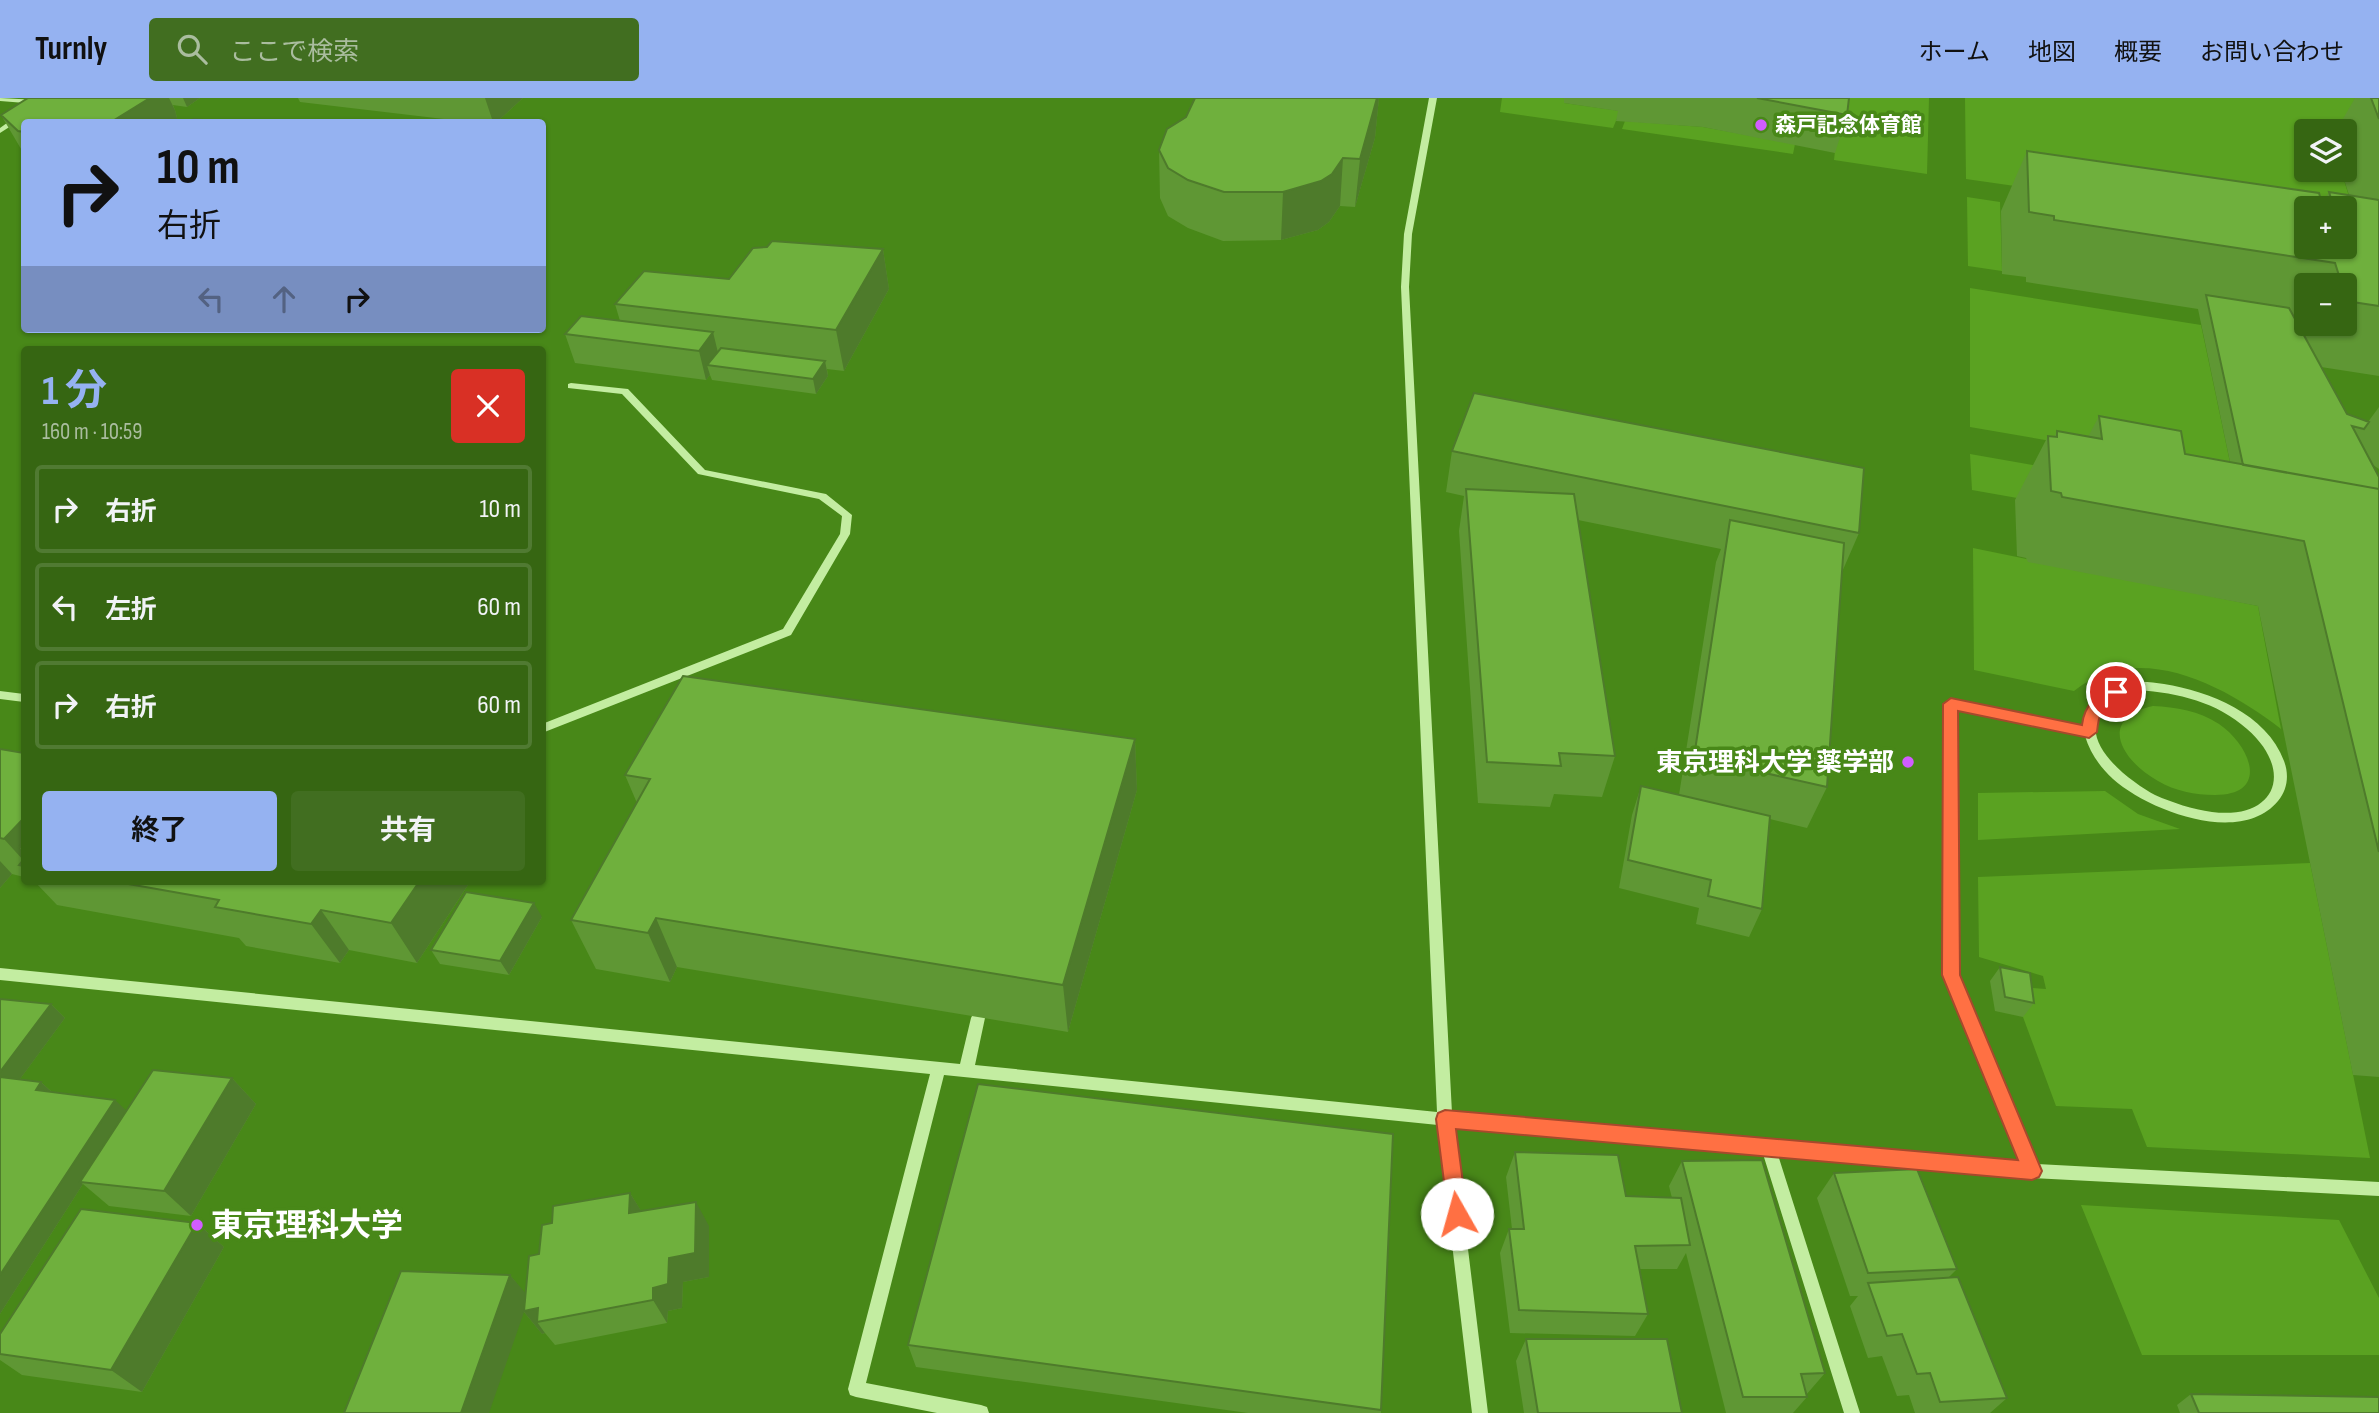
<!DOCTYPE html>
<html lang="ja">
<head>
<meta charset="utf-8">
<style>
	:root { --surface:#366612; --page:#416e20; --text:#f1f3f6; --muted:#aabd9f; --line:#507a32; --accent:#95b2f1 }
	body { margin:0; font-family:"Sofia Sans Condensed","Noto Sans JP",sans-serif; background:var(--page); color:var(--text); height:100vh; display:flex; flex-direction:column; font-size:26px; white-space:nowrap }
	* { box-sizing:border-box; margin:0 }
	p { font-size:23px; color:var(--muted) }
	.icon { flex:none; width:38px; height:38px; fill:none; stroke:currentColor; stroke-width:2; stroke-linecap:round; stroke-linejoin:round }
	.map { position:relative; flex:1; overflow:hidden }
	.side { position:absolute; left:21px; top:248px; width:525px; height:539px; display:flex; flex-direction:column; background:var(--surface); border-radius:7px; box-shadow:0 2px 5px #0004 }
	.side>* { flex:none }
	.top-card { position:absolute; left:21px; top:21px; width:525px; height:214px; border-radius:7px; box-shadow:0 2px 5px #0004; background:#95b2f1; color:#111; overflow:hidden }
	.fabs { position:absolute; left:2294px; top:21px; display:grid; gap:14px }
	.fabs a { display:grid; place-items:center; width:63px; height:63px; border-radius:7px; background:var(--surface); box-shadow:0 2px 5px #0004; font-size:35px }
	.pin { position:absolute; display:grid; place-items:center; width:60px; height:60px; color:#fff; margin:-30px; border:4px solid #fff; border-radius:50%; box-shadow:0 2px 7px #0007 }
	.me { position:absolute; width:77px; margin:-38px; rotate:353deg; stroke-linejoin:round; filter:drop-shadow(0 0 5px #0008) }
	.turn { display:flex; align-items:center; gap:24px; height:147px; padding:0 21px; font-size:32px }
	.turn .icon { width:91px; height:91px; stroke-width:2.5 }
	.turn b { display:block; font-size:49px; line-height:60px }
	.lanes { display:flex; align-items:center; height:66px; padding:0 21px; background:#0003; justify-content:center; gap:35px; direction:ltr }
	.lanes .off { opacity:.35 }
	.round { display:grid; place-items:center; flex:none; width:74px; height:74px; border-radius:7px; background:var(--page) }
	.overview { display:flex; align-items:center; justify-content:space-between; height:119px; padding:0 21px }
	h1 { font-size:42px; font-weight:700; line-height:52px; color:var(--accent) }
	.cta { display:flex; gap:14px; margin-top:auto; padding:14px 21px }
	.cta a { flex:1; height:80px; border-radius:7px; background:var(--accent); color:#111; font-size:28px; font-weight:700; line-height:80px; text-align:center }
	.cta a+a { background:var(--page); color:var(--text) }
	ul { padding:0; list-style:none }
	li { display:flex; align-items:center; gap:21px; height:88px; margin:0 14px 10px; padding:0 7px; border:4px solid var(--line); border-radius:7px }
	li div { flex:1 }
	li b { display:block; font-size:26px }
	li em { font-style:normal }
	header { display:flex; align-items:center; gap:42px; box-sizing:border-box; height:98px; padding:0 35px; background:var(--accent); color:#111 }
	header strong { font-size:33px }
	nav { display:flex; gap:38px; margin-inline-start:auto; font-size:24px }
	.search { width:490px; height:63px; background:var(--page); display:flex; align-items:center; gap:18px; box-sizing:border-box; padding:0 24px; border-radius:7px; color:var(--muted); font-size:26px }
	.map>svg:first-child { display:block }
	.green { fill:#5aa221 }
	.lines { fill:none; stroke-linecap:round; stroke-linejoin:round }
	.minor { fill:#c3eda1; fill-rule:evenodd }
	.wall { fill:#5f9734; fill-rule:evenodd }
	.shaded-wall { fill:#4e7b2b }
	.building { fill:#6fb03d; stroke:#4e7b2b; stroke-width:2 }
	.route { fill:#ff7043; stroke:#a6492c; stroke-width:2 }
	.poi-dot { fill:#d15dff; stroke:#488818; stroke-width:2.5 }
	.labels { text-anchor:middle; stroke-width:7; stroke-linejoin:round; paint-order:stroke }
	.far-poi-label { font-size:21px; font-weight:bold; fill:#fff; stroke:#488818; text-anchor:start }
	.poi-label { font-size:26px; font-weight:bold; fill:#fff; stroke:#488818; text-anchor:end }
	.near-poi-label { font-size:32px; font-weight:bold; fill:#fff; stroke:#488818; text-anchor:start }
</style>
</head>
<body>
<header>
<strong>Turnly</strong>
<div class="search"><svg class="icon" aria-label="search" viewBox="0 0 24 24"><circle cx="10" cy="10" r="6"/><path d="M15 15l6 6"/></svg>ここで検索</div>
<nav><a>ホーム</a><a>地図</a><a>概要</a><a>お問い合わせ</a></nav>
</header>
<div class="map">
<svg width="2379" height="1315" viewBox="0 0 2379 1315">
	<rect width="100%" height="100%" fill="#488818"/>
	<path class="green" d="M1502 0H1564V5L1620 13 1613 30 1500 14Z
		M1841 0H1929L1927 76 1834 62Z
		M1965 0H2379L2345 33H2306V72H2341L2350 102 2345 110H2306V130L1966 81Z
		M1625 23 1703 29 1795 46 1793 56 1622 31Z
		M1967 99 2000 104 2002 173 1968 168Z
		M1970 190 2201 227 2232 374 1970 329Z
		M1970 356 2238 403 2023 401 1972 392Z
		M1973 450 2258 508 2281 631C2225 588 2139 541 2074 593L1974 572Z
		M2153 608C2176 609 2199 613 2219 626 2250 647 2271 697 2215 697 2195 697 2175 693 2158 683 2122 663 2096 621 2153 608Z
		M2105 693 2138 716 2180 731 1978 742V695Z
		M2310 765 2370 1060 2147 1049 2132 1011 2056 1008 2023 919 2020 889 2046 891 2043 878 1979 859 1978 779Z
		M2081 1107 2339 1122 2379 1200V1257H2142Z"/>
	<g class="lines">
		<path class="minor" d="M0 0 38 2 42 4 38 6 0 3Z
			M1429 0H1437L1412 136 1409 189 1452 1015 2021 1065 1944 877 1945 606 1951 602 2084 629C2085 615 2093 606 2103 598 2112 592 2126 586 2137 584 2145 583 2155 585 2164 586 2209 593 2267 616 2284 663 2289 676 2288 691 2278 703 2241 748 2149 713 2113 681 2100 669 2090 655 2085 638L1957 611 1958 877 2037 1066 2379 1084V1098L2032 1080 1778 1057 1860 1315H1844L1763 1056 1453 1028 1488 1315H1472L1438 1027 944 977 866 1285 981 1307 987 1309 989 1315H937L856 1299 850 1297 848 1291 930 976 0 882V870L960 966 971 920 973 916 978 914 983 916 985 920 975 967 1437 1014 1401 189 1404 136ZM2139 592C2178 595 2217 604 2247 631 2295 673 2276 722 2212 714 2192 711 2173 705 2155 697 2131 684 2077 645 2102 613 2111 601 2126 597 2139 592Z
			M18 17 25 19 0 35V30Z
			M571 285 628 291 705 372 826 396 852 417 850 436 791 537 542 635V626L783 531 840 436 842 418 819 401 698 376 622 296 568 290V286Z
			M0 593 24 596V604L0 601Z"/>
	</g>
	<path class="wall" d="M28 0H200L187 9 173 7 175 12 178 24H24V56L1 17Z
		M298 0H523L497 24H469L300 4Z
		M1195 0H1379L1375 40 1355 109 1340 108 1329 124 1318 132 1281 142 1223 143 1188 130 1168 118 1160 100 1159 52 1186 19Z
		M1564 0H1849L1847 17 1835 55 1703 29 1616 23 1618 13 1564 5Z
		M2355 0H2379V278L2321 269 2347 316 2368 324 2379 309V371L2373 367 2379 379V979L2353 977 2258 508 2028 464 2026 460 2017 458 2015 402 2048 338 2054 339 2057 333 2088 339 2099 318 2185 356 2230 364 2198 211 2026 184V179L2002 176 2001 113 2027 53 2322 106 2329 94 2349 97 2341 72H2345V33H2336ZM2306 187H2345V226H2306Z
		M883 151 889 191 844 273 827 271 828 278 816 296 712 282 710 277 706 282 575 265 565 236 620 223 615 206 729 181Z
		M1452 353 1859 435 1842 474 1827 689 1807 730 1770 721 1762 811 1749 839 1696 826 1699 810 1619 790 1632 717 1641 688 1679 697 1716 464 1721 451 1578 422 1615 658 1602 699 1554 696 1550 709 1478 705 1459 433 1464 398 1446 394Z
		M1135 641 1137 692 1068 934 677 869 670 884 596 871 571 822 637 705 625 677Z
		M0 651 24 655V779L12 776 0 790Z
		M35 784H470L417 865 349 852 340 865 246 848 239 840 57 807Z
		M542 819 509 877 440 866 431 852Z
		M2000 869 2034 905 2023 919 1995 913 1990 883Z
		M0 901 51 906 65 920 20 981 41 984 52 994 126 1013 232 980 256 1006 191 1118 109 1108 83 1086 0 1216Z
		M1515 1054 1626 1098 1672 1100 1669 1088 1682 1063 1825 1275 1806 1297 1807 1299 1793 1315H1726L1686 1155 1677 1171H1640L1648 1216 1635 1238 1510 1235 1500 1155 1509 1131H1512L1506 1079Z
		M1834 1075 1957 1171 1948 1180 2007 1300 1990 1315H1915L1909 1297 1897 1298 1882 1258 1868 1260 1850 1208 1858 1198H1850L1817 1100Z
		M630 1095 641 1113 709 1128V1179L683 1184 682 1210 668 1213 667 1225 555 1247 545 1235 542 1236 524 1214 510 1177 525 1196 539 1156 552 1125Z
		M197 1125 224 1149 142 1294 22 1277 0 1262V1236Z
		M1526 1241 1682 1315H1524L1516 1263Z
		M908 1247 1381 1312V1315H1248L916 1269Z
		M2191 1296 2379 1315H2180L2177 1307Z"/>
	<path class="shaded-wall" d="M150 0H169L175 12 178 24H111Z
		M183 0H200L187 9Z
		M485 0H523L497 24H493Z
		M1377 0H1379L1375 40 1355 109 1360 61Z
		M1343 60 1340 108 1329 124 1318 132 1281 142 1283 94Z
		M883 151 889 191 844 273 836 232Z
		M713 234 720 263 707 267 710 277 706 282 699 253Z
		M825 263 828 278 816 296 813 281Z
		M1135 641 1137 692 1068 934 1063 887Z
		M24 720V750L19 749 24 755V763L4 741Z
		M0 763 12 776 0 790Z
		M419 784H470L417 865 391 825Z
		M534 805 542 819 509 877 500 863Z
		M321 812 349 852 340 865 311 826Z
		M656 820 677 869 670 884 648 835Z
		M51 906 65 920 12 992 0 981V974Z
		M232 980 256 1006 191 1118 164 1093Z
		M41 984 56 998 36 992Z
		M115 1002 129 1015 80 1084 83 1086 0 1216V1177Z
		M630 1095 645 1119 629 1115Z
		M696 1104 709 1128V1179L683 1184 682 1210 668 1213 667 1225 653 1202V1190Z
		M197 1125 224 1149 142 1294 111 1272Z
		M510 1177 538 1210 537 1224 545 1235 542 1236 524 1214 489 1315H461Z"/>
	<path class="building" d="M28 0H150L111 24H24V34L18 33 1 17Z
		M1195 0H1377L1360 61 1343 60 1332 76 1321 83 1283 94H1224L1188 82 1168 70 1159 52 1167 31 1186 19Z
		M1757 0H1849L1847 17Z
		M2371 0H2379V21Z
		M194 21 221 24H188Z
		M2027 53 2319 95 2323 109 2332 110H2306V149H2345V110H2334L2329 94 2379 102V208L2346 203 2345 199V187H2342L2335 165 2054 122V118L2029 114Z
		M772 143 883 151 836 232 615 206 644 173 729 181 753 150 767 149Z
		M2206 197 2289 210 2347 316 2369 324 2364 331 2352 328 2379 379V391L2243 367Z
		M581 218 713 234 699 253 565 236Z
		M721 250 825 263 813 281 707 267Z
		M1474 295 1864 370 1859 435 1452 353Z
		M2099 318 2181 333 2185 356 2379 391V754L2304 443 2062 399 2061 395 2051 393 2048 338 2057 339V333L2102 341Z
		M1466 391 1574 396 1615 658 1559 655 1561 668 1487 664Z
		M1730 422 1844 445 1827 689 1694 659Z
		M683 578 1135 641 1063 887 656 820 648 835 571 822 650 681 625 677Z
		M0 651 24 655V720L4 741 0 740Z
		M1641 688 1770 718 1762 811 1708 798 1711 782 1628 762Z
		M24 743V750L19 749Z
		M24 761V768L19 767Z
		M117 784H419L391 825 321 812 311 826 215 809 219 802Z
		M466 794 534 805 500 863 431 852Z
		M2000 869 2030 875 2034 905 2005 899Z
		M0 901 51 906 0 974Z
		M153 972 232 980 164 1093 80 1084Z
		M0 979 41 984 36 992 115 1002 0 1177Z
		M978 986 1393 1036 1381 1312 908 1247Z
		M1515 1054 1618 1057 1626 1098 1681 1100 1690 1147 1635 1148 1648 1216 1519 1212 1509 1131H1524Z
		M1762 1062 1825 1275 1801 1276 1807 1299H1743L1682 1063Z
		M1917 1071 1957 1171 1868 1175 1834 1075Z
		M630 1095 629 1115 696 1104 695 1155 669 1160 668 1186 653 1190V1202L537 1224 538 1210 524 1213 529 1158 539 1156 542 1127 552 1125 553 1108Z
		M81 1111 197 1125 111 1272 0 1256V1236Z
		M401 1173 510 1177 461 1315H344Z
		M1958 1179 2007 1300 1940 1304 1930 1275 1917 1276 1902 1236 1887 1238 1868 1185Z
		M1526 1241H1667L1682 1315H1538Z
		M2191 1296 2379 1299V1315H2199Z"/>
	<path class="route" d="M2116 588 2124 594C2109 613 2100 601 2097 634L2089 640 1958 613 1960 877 2042 1073 2039 1079 2032 1082 1456 1031 1467 1116 1464 1123 1457 1126 1449 1123 1436 1021 1438 1015 1445 1012 2018 1062 1942 877 1943 606 1951 600 2082 627C2084 607 2098 594 2116 588Z"/>
	<g class="poi-dot">
		<circle cx="1761" cy="27" r="7"/>
		<circle cx="1908" cy="664" r="7"/>
		<circle cx="197" cy="1127" r="7"/>
	</g>
	<g class="labels">
		<g class="far-poi-label">
			<text x="1775" y="34">森戸記念体育館</text>
		</g>
		<g class="poi-label">
			<text x="1894" y="673">東京理科大学 薬学部</text>
		</g>
		<g class="near-poi-label">
			<text x="211" y="1138">東京理科大学</text>
		</g>
	</g>
</svg>
<div class="fabs">
<a><svg class="icon" aria-label="layers" viewBox="0 0 24 24"><path d="M12 4l9 5-9 5-9-5zM3 14l9 5 9-5"/></svg></a>
<a>+</a>
<a>−</a>
</div>
<div class="pin" style="left:2116px;top:594px;background:#d93025"><svg class="icon" aria-label="arrive" viewBox="0 0 24 24"><path d="M6 21V4h12l-3 4 3 4H6"/></svg></div>
<svg class="me" style="left:1457px;top:1116px" viewBox="-20 -20 40 40"><circle r="19" fill="#fff"/><path d="M0-13L10 11 0 6-10 11z" fill="#ff7043"/></svg>
<div class="top-card">
<div class="turn"><svg class="icon" aria-label="right" viewBox="0 0 24 24"><path d="M7 20v-9h11M14 6l5 5-5 5"/></svg><div><b>10 m</b>右折</div></div>
<div class="lanes"><svg class="icon off" aria-label="left" viewBox="0 0 24 24"><path d="M17 20v-9H6M10 6l-5 5 5 5"/></svg><svg class="icon off" aria-label="ahead" viewBox="0 0 24 24"><path d="M12 20V5M6 11l6-6 6 6"/></svg><svg class="icon" aria-label="right" viewBox="0 0 24 24"><path d="M7 20v-9h11M14 6l5 5-5 5"/></svg></div>
</div>
<section class="side">
<div class="overview"><div><h1>1 分</h1><p>160 m · 10:59</p></div><a class="round" style="background:#d93025;color:#fff"><svg class="icon" aria-label="close" viewBox="0 0 24 24"><path d="M6 6l12 12M18 6L6 18"/></svg></a></div>
<ul>
<li><svg class="icon" aria-label="right" viewBox="0 0 24 24"><path d="M7 20v-9h11M14 6l5 5-5 5"/></svg><div><b>右折</b></div><em>10 m</em></li>
<li><svg class="icon" aria-label="left" viewBox="0 0 24 24"><path d="M17 20v-9H6M10 6l-5 5 5 5"/></svg><div><b>左折</b></div><em>60 m</em></li>
<li><svg class="icon" aria-label="right" viewBox="0 0 24 24"><path d="M7 20v-9h11M14 6l5 5-5 5"/></svg><div><b>右折</b></div><em>60 m</em></li>
</ul>
<div class="cta"><a>終了</a><a>共有</a></div>
</section>
</div>
</body>
</html>
